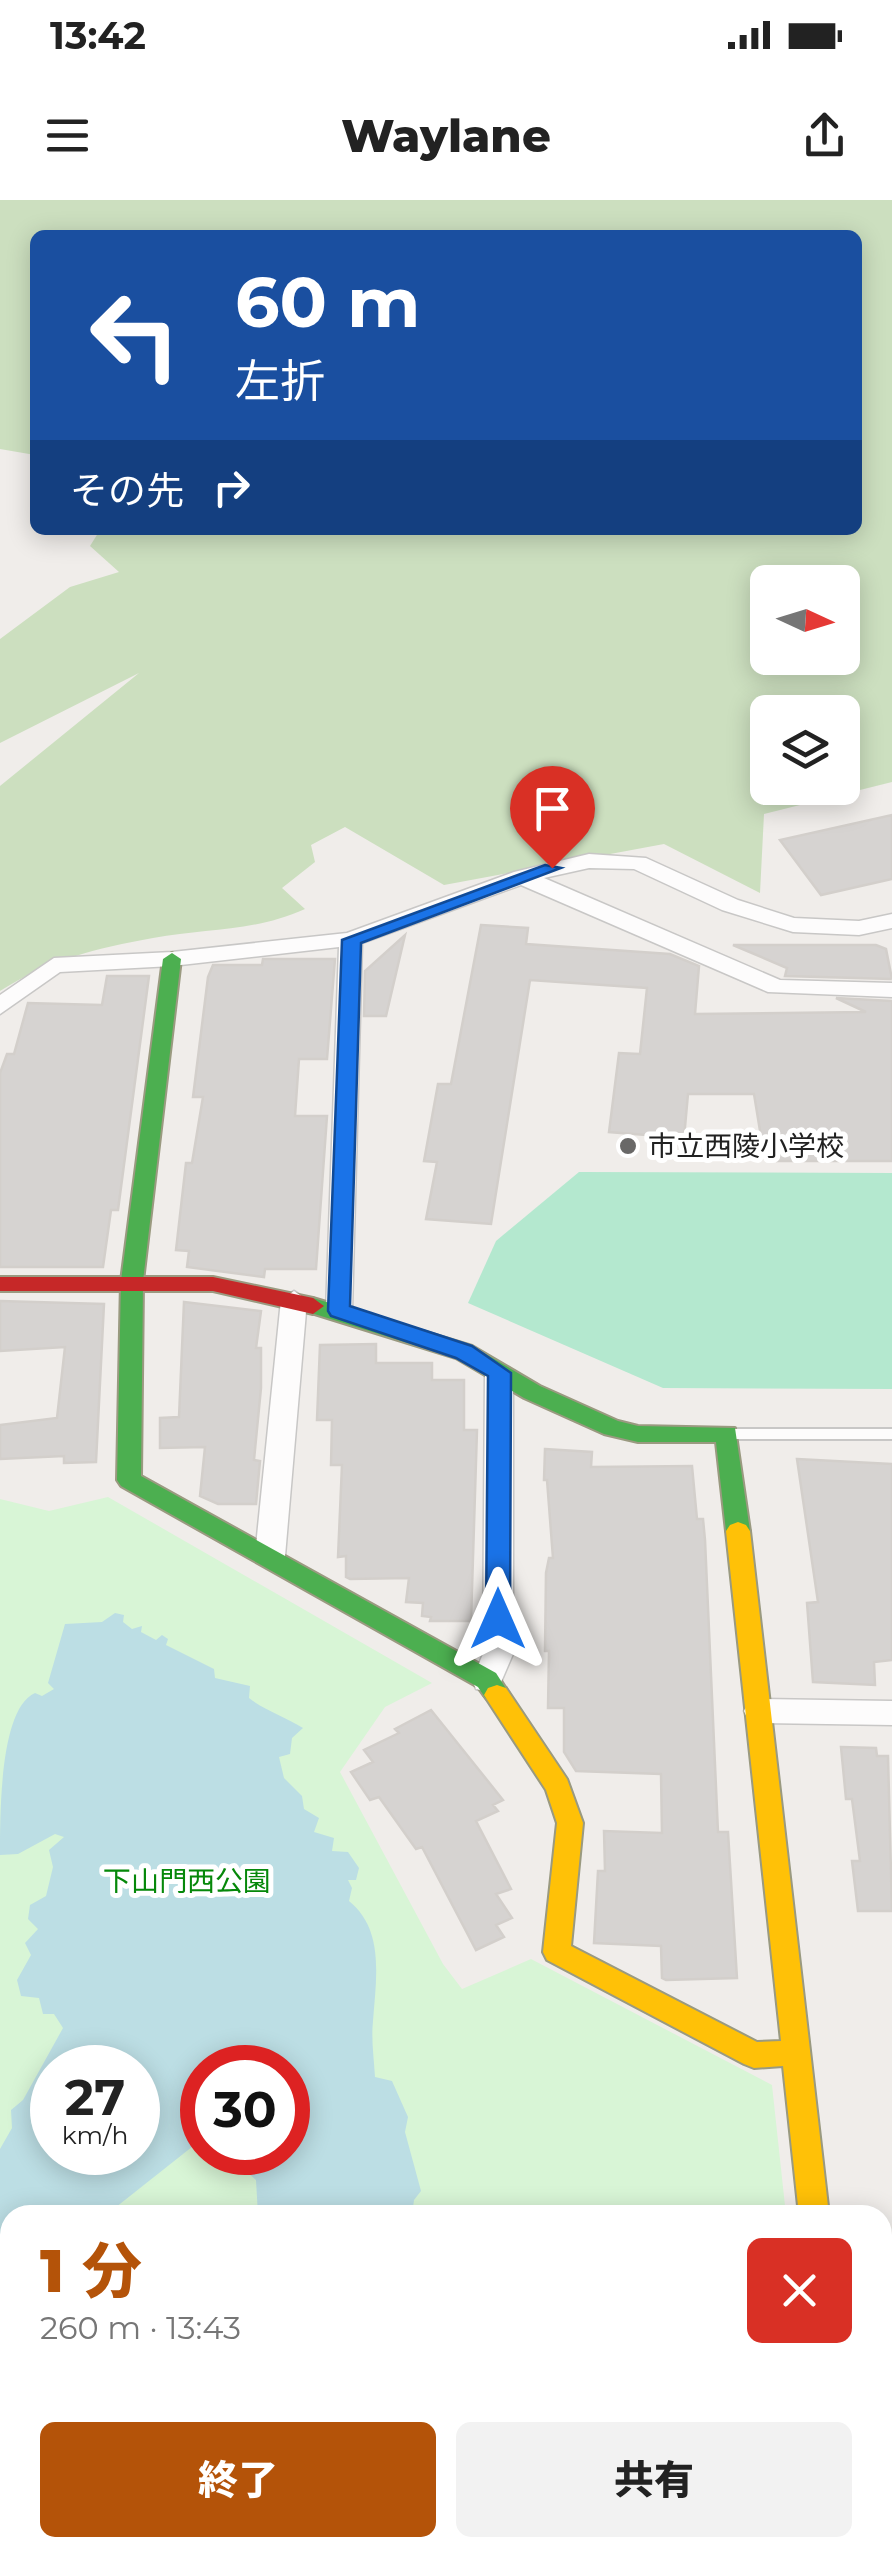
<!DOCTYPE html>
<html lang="ja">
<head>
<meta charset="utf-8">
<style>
	:root { --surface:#fff; --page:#f2f2f2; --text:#222; --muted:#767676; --accent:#b45309 }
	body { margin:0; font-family:Montserrat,"Noto Sans JP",sans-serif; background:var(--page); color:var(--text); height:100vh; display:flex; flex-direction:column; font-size:38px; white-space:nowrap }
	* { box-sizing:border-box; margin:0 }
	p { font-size:32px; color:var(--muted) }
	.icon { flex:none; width:55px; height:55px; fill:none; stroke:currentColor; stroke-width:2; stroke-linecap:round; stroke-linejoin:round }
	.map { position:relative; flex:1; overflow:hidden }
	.details { position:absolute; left:0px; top:2005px; width:892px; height:352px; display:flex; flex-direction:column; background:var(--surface); border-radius:30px 30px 0 0; box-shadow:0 5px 25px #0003 }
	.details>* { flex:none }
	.top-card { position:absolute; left:30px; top:30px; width:832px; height:305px; border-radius:15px; box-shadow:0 5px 25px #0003; background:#1a4fa0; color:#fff; overflow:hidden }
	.needle { width:65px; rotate:94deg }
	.buttons { position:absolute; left:750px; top:365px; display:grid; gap:20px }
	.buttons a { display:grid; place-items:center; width:110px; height:110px; border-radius:15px; background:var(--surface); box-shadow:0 5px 25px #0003; font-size:50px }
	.speed { position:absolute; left:30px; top:1845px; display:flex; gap:20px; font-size:50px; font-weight:700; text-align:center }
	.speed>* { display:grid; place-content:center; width:130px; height:130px; border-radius:50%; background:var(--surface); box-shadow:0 5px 25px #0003; line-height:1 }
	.speed small { font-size:25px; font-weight:400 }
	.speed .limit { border:15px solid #d22; background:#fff; color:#111 }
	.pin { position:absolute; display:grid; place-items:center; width:85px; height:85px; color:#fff; margin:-102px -42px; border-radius:50% 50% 50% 0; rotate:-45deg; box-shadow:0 0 10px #0007 }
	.pin .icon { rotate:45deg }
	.me { position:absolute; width:110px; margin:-55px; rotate:0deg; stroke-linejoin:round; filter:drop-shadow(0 0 8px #0008) }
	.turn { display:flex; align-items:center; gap:35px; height:210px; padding:0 40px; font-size:45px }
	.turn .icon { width:130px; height:130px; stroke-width:2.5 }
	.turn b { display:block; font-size:70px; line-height:85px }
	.then { display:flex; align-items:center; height:95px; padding:0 40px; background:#0003; gap:20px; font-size:38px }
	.round { display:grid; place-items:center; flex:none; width:105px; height:105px; border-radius:15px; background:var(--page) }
	.overview { display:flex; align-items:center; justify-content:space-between; height:170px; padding:0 40px }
	h1 { font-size:60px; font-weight:800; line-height:75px; color:var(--accent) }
	.button { display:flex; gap:20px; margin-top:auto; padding:20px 40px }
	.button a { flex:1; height:115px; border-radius:15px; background:var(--accent); color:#fff; font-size:40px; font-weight:800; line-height:115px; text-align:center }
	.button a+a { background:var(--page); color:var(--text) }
	.status { display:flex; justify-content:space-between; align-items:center; height:70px; padding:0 50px; background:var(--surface); direction:ltr }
	.status svg { height:28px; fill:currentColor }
	header { display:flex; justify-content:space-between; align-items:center; height:130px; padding:0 40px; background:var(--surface); font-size:45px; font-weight:800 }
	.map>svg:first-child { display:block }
	.forest { fill:#ccdfbf; fill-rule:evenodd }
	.park { fill:#d8f5d6; fill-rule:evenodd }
	.pitch { fill:#b4e8cf }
	.water { fill:#bcdee4; fill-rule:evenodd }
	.building { fill:#d6d3d1; stroke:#d3cfcb; stroke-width:2.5 }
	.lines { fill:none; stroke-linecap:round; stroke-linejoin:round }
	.lane-casing { stroke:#c8c7c6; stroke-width:4 }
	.street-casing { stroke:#c8c7c6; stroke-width:3 }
	.fast-casing { stroke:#9a9a80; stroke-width:4 }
	.slow-casing { stroke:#9a9a80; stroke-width:4 }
	.jam-casing { stroke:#9a9a80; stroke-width:4 }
	.lane { fill:#fdfcfc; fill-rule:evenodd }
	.street { fill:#fdfcfc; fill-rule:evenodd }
	.fast { fill:#4caf50; fill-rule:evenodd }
	.slow { fill:#ffc107; fill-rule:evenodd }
	.jam { fill:#c62828; fill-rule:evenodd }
	.route { fill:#1a73e8; stroke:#114b97; stroke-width:2.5 }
	.poi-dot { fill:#696867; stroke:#fff; stroke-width:4 }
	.labels { text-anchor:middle; stroke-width:10; stroke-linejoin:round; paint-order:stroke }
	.poi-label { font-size:28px; fill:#212121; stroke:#fff; text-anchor:start }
	.park-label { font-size:28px; fill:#06880a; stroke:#fff }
</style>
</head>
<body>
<div class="status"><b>13:42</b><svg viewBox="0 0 49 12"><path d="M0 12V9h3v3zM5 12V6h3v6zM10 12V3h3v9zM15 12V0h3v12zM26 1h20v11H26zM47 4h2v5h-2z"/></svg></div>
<header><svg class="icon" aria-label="menu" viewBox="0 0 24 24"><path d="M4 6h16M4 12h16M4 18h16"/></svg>Waylane<svg class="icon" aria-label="share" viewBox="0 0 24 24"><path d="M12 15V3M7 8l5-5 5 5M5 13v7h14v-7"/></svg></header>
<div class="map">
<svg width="892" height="2356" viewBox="0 0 892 2356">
	<rect width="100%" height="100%" fill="#f0edea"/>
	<path class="forest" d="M0 0H892V582L764 614 760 693 664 644 444 685 345 627 311 645 315 662 282 688 305 709C254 732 207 728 153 738 96 748 49 760 0 791V586L139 473 0 543V439L70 387 119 372 90 346 100 330H858V35H35V255L0 249ZM768 382H842V458H768ZM768 512H842V588H768Z"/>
	<path class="park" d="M108 1297 432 1483 385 1507 340 1572 443 1764 462 1789 531 1759 772 1885 786 2015H10V2348H779L777 2356H0V1299L49 1311ZM52 1868H138V1952H52ZM202 1868H288V1952H202Z"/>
	<path class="pitch" d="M579 972 892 973V1189L663 1188 468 1103 496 1041Z"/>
	<path class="water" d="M115 1413 124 1415 123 1422 132 1429 142 1426 141 1432 156 1440 162 1435 168 1439 166 1445 214 1469 215 1478 250 1486 249 1498C262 1509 287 1518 303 1528L292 1538 290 1554 279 1557 284 1578 302 1596 304 1609 319 1618 314 1632 334 1638 332 1651 348 1652 359 1668 356 1680H348L352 1688 349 1701C385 1730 376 1779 373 1821 371 1839 374 1859 375 1877L392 1881 408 1917 405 1932 421 1991 414 2000 412 2015H258L256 1980 247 1972V1959L235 1958 231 1953 288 1952V1868H202V1939L106 2015H10V2348H382L370 2356H0V1949L12 1928 11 1910 23 1900 63 1828 54 1814H43L39 1798 21 1796 17 1780 31 1755 25 1743 38 1729 28 1719 30 1705 46 1696 53 1667 49 1650 64 1637 55 1634 18 1654 0 1655C0 1611 0 1508 35 1493L42 1496 54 1489 48 1483 65 1424 102 1422ZM52 1868H138V1952H52Z"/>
	<path class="building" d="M892 615V679L821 695 780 640Z
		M481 725 528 728 526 744 670 754 699 766 695 814 866 812 836 798 892 801V961H777L774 944 762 943 754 894H688L684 938 609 932 619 853 640 854 647 788 530 780 491 1024 426 1019 437 962 424 961 438 884H451Z
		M405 735 386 816H364L365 771Z
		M733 745H876L886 749 892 779 785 776 787 768Z
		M263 759H335L327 859H299L295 916H327L316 1069H265L264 1077 187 1067 189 1051 176 1050 186 963H192L203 897H193L208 777 213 765H262Z
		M107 776H149L118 1010H111L103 1067H0V873L7 854H14L28 803 102 805Z
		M0 1101 104 1104 96 1262 64 1263V1256L0 1259V1225L57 1218 65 1147 0 1151Z
		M184 1102 261 1111 256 1148H261V1188L254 1260 260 1261 256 1304H218L200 1296 205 1247 160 1248V1218L179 1217Z
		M376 1144V1163H432V1180H464V1230H477L471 1421H430L431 1417 422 1416 423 1403 406 1402 409 1378 350 1379 346 1377V1356L338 1357 342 1265H331L332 1220H317L320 1145Z
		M545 1249 592 1252 591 1267 692 1266 697 1319H703L705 1340 718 1632H728L737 1778 666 1780 662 1778 661 1746 594 1743 598 1671H605L604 1631 662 1633 661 1574 576 1571 564 1552V1508H548L549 1451H545L546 1373 549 1358H553L547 1280H544Z
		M797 1259 892 1264V1460L874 1462 875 1485 813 1482 807 1403 818 1402Z
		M431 1510 503 1600 493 1605 498 1611 476 1621 511 1689 496 1694 512 1718 496 1725 504 1737 476 1750 422 1647 416 1649 379 1597 370 1600 351 1572 373 1562 364 1550 399 1533 395 1529Z
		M841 1547 876 1548 877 1556H888L892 1711H858L852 1661H860L852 1599H846Z"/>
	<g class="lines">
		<defs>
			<path id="lane" d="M728 1229H892V1239H728L721 1234Z"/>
			<path id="street" d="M589 654 646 658 738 700 794 718 859 721 892 714V728L859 735 793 732 722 710 634 669 589 668 544 678 780 780 892 783V797L768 792 521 685 362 743 352 1111 339 1120 326 1111 339 747 172 766 60 772 0 814V795L54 758 172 752 347 733 514 672Z
				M294 1091 307 1100 285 1356 280 1364H260L255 1356 281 1100Z
				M499 1163 513 1173V1454L498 1489 487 1492 476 1489 472 1480 483 1454 485 1173Z
				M759 1499 892 1501V1525L759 1523 748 1520 744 1511 748 1502Z"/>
			<path id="fast" d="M172 753 181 759 143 1081 141 1276 496 1473 510 1495 506 1502C490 1507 486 1499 478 1487L121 1286 117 1280 121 1081 163 759Z
				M313 1098 472 1146 540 1186 618 1221 638 1226 735 1228 750 1331 746 1337H730L726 1331 716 1242H638L604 1234 524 1198 456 1158 305 1111 302 1106Z"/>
			<path id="slow" d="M738 1322 746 1325 750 1331 829 2015H799L783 1866 754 1868 744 1864 547 1760 543 1752 557 1623 546 1590 484 1495 488 1488 497 1485 506 1488 567 1579 583 1623 571 1746 757 1842 781 1841 726 1331 730 1325Z
				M804 2348H836L834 2356H802Z"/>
			<path id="jam" d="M0 1077H213L313 1098 324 1106 313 1114 213 1091H0Z"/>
		</defs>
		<use href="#lane" class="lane-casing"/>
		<use href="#street" class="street-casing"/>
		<use href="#fast" class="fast-casing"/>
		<use href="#slow" class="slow-casing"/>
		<use href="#jam" class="jam-casing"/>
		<use href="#lane" class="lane"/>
		<use href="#street" class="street"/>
		<use href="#fast" class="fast"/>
		<use href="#slow" class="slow"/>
		<use href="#jam" class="jam"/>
	</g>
	<path class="route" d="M545 665 561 668 361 743 350 1106 472 1146 511 1173 510 1419 498 1429 486 1419 488 1176 456 1158 331 1116 328 1111 342 740Z"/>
	<circle class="poi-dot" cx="628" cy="946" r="10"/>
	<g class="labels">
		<g class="poi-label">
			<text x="648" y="956">市立西陵小学校</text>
		</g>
		<g class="park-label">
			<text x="187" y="1691">下山門西公園</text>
		</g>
	</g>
</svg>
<div class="buttons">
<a><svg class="needle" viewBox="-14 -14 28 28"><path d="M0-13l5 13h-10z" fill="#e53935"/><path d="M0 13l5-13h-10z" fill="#767676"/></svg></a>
<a><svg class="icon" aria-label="layers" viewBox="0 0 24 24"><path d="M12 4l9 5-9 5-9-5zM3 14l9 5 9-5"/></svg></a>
</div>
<div class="speed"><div>27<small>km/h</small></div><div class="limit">30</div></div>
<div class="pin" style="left:552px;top:668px;background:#d93025"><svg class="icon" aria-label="arrive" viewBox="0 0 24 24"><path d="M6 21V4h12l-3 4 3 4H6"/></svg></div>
<svg class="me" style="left:498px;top:1419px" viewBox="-20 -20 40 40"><path d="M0-17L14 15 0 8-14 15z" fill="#1a73e8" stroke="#fff" stroke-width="4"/></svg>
<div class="top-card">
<div class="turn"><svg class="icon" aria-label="left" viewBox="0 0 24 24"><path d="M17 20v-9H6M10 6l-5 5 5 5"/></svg><div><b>60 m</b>左折</div></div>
<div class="then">その先<svg class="icon" aria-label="right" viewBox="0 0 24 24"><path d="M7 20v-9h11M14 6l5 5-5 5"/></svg></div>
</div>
<section class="details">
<div class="overview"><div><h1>1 分</h1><p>260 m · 13:43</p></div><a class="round" style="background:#d93025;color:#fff"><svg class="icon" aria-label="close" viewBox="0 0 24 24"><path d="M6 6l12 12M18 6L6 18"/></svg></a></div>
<div class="button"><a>終了</a><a>共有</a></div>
</section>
</div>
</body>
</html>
